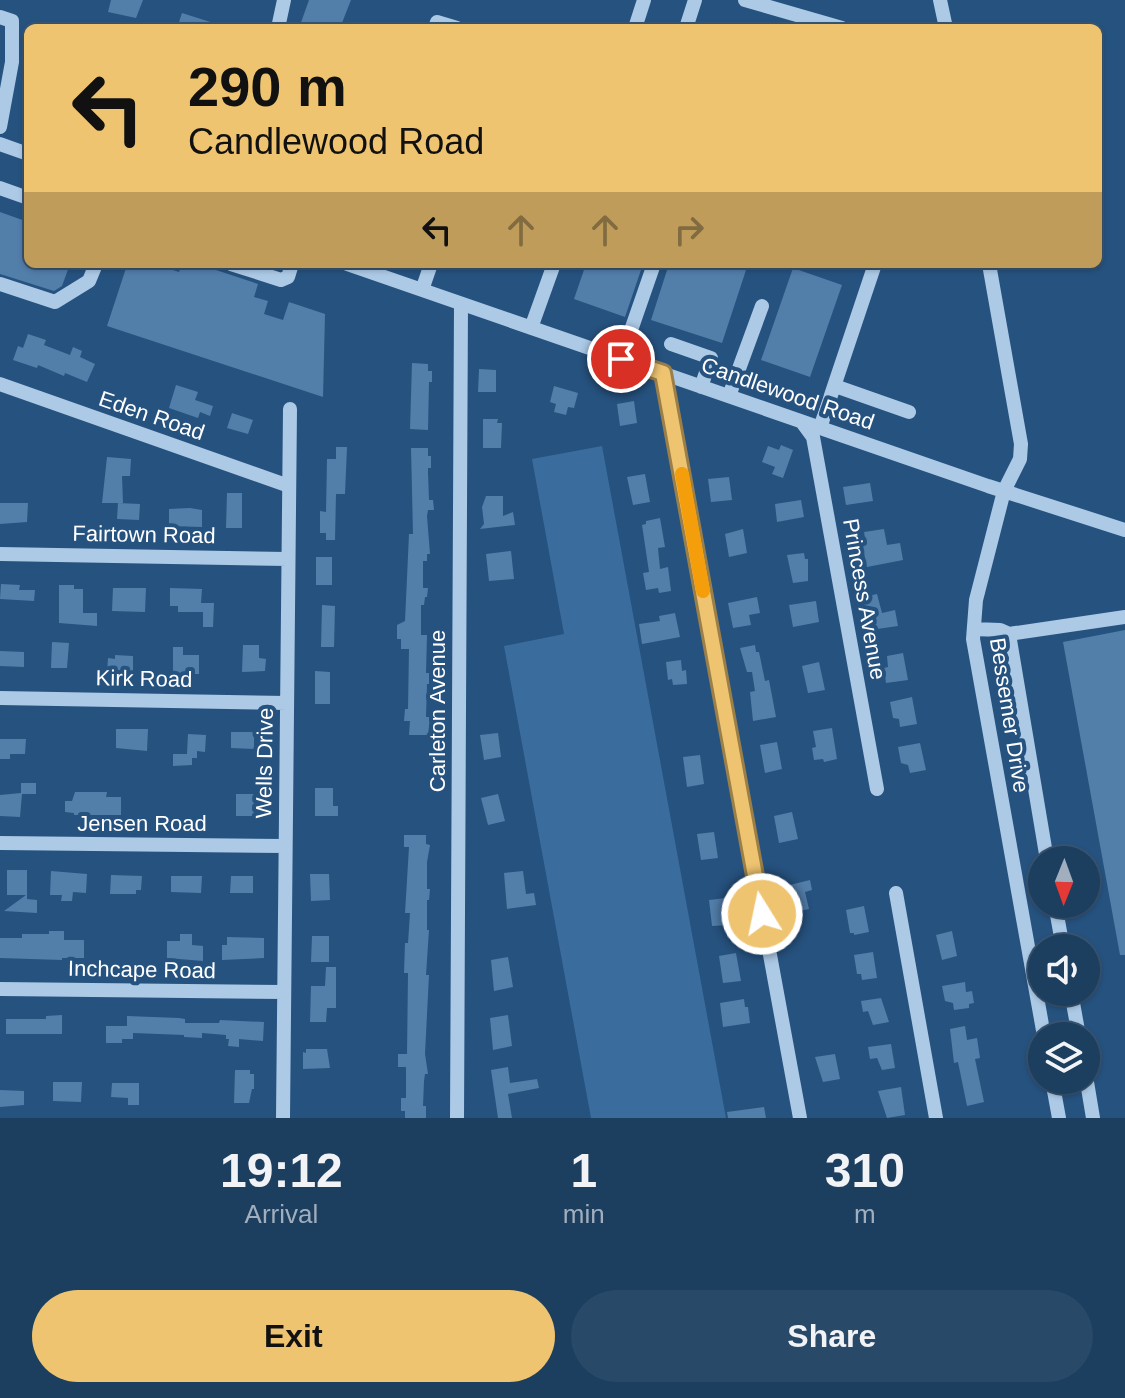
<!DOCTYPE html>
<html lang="en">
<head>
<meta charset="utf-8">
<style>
	:root { --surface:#1c3e5f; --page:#294968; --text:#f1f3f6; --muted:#a0aebd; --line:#3a5774; --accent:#efc471 }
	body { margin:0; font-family:Arial,sans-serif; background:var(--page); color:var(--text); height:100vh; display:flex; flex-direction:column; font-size:30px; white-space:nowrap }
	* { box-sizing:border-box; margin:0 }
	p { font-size:26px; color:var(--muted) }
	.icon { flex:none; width:44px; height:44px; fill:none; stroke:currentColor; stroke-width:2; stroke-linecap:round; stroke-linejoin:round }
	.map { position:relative; height:1118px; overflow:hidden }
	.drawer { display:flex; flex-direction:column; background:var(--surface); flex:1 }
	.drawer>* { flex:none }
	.top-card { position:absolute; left:24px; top:24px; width:1078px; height:244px; border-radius:12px; box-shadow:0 2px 6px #0004,0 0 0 2px var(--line); background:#efc471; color:#111; overflow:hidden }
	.needle { width:52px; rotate:181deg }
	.tools { position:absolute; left:1028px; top:846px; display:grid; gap:16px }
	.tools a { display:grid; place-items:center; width:72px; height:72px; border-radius:50%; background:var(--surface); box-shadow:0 2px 6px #0004,0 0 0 2px var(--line); font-size:40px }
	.pin { position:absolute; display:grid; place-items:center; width:68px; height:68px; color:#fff; margin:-34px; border:4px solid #fff; border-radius:50%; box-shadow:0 2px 8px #0007 }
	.me { position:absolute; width:88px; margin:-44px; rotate:350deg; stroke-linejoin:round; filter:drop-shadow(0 0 6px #0008) }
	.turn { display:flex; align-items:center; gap:28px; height:168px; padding:0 32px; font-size:36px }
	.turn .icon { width:104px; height:104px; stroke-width:2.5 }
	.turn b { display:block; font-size:56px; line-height:68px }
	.lanes { display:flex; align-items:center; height:76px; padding:0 32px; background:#0003; justify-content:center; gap:40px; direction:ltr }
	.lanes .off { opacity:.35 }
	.eta { display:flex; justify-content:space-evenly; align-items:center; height:136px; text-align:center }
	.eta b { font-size:48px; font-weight:800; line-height:56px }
	.action { display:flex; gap:16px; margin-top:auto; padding:16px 32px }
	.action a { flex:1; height:92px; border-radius:48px; background:var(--accent); color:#111; font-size:32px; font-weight:800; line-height:92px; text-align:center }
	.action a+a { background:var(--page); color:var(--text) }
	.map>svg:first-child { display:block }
	.green { fill:#3a6c9d }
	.building { fill:#527eaa }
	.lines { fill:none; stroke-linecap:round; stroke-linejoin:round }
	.minor { stroke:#acc9e6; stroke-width:14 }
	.route-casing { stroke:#9b7f49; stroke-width:20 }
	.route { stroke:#efc471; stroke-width:14 }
	.slow { stroke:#f59e0b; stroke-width:14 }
	.labels { text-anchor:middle; stroke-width:8; stroke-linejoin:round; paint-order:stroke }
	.street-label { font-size:22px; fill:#fff; stroke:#26527f }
</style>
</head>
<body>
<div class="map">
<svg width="1125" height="1118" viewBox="0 0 1125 1118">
	<rect width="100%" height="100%" fill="#26527f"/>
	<path class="green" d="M602 446 726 1118H591L504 646 564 634 532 459Z"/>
	<path class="building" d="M111 0H143L136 18 108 12Z
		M309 0H351L340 28H299Z
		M182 13 223 26V28H177Z
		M0 212 28 222V264H70L62 286 54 291 0 274Z
		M139 264H155L179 272 182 264H198L258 284 254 297 268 301 264 314 283 320 289 302 325 314 323 397 107 326 127 265 137 269Z
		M586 264H643L625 317 574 299Z
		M669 264H748L722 343 651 320Z
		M793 268 842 285 810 377 761 360Z
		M28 334 46 340 44 345 70 355 73 347 82 351 80 357 95 364 87 382 65 373 64 376 38 365 37 368 13 360 18 346 23 348Z
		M412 363 428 364V371H432V382H429L428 430 410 429Z
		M479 369 496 370V392H478Z
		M176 385 198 392 195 400 213 406 210 416 200 412 198 418 169 408Z
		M554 386 578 393 574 408 568 407 566 415 554 412 556 404 550 402Z
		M634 401 637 423 620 426 617 404Z
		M232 413 253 420 248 434 227 428Z
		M483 419H498L497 423H502L501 448H483Z
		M781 445 793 450 783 478 772 474 775 467 762 462 768 446 779 450Z
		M336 447H347L345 494H336L335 540H326V533H320V511L326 512 327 459H336Z
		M411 448H428V456H431V468H428V473L429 500H433L434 510H428L427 516 430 554H427V561H423V588H428L427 597H425L424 605H421V635H427L426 673H429V684H427L426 717H430L428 735H409L410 721H404L405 709H408L409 649H401V639H397V625L405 621 409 534H413Z
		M107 457 131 459 130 476H122L123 503H102Z
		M645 474 650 502 633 505 627 477Z
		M729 477 732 500 711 502 708 479Z
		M870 483 873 501 846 505 843 487Z
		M227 493H242V528H226Z
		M486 496H503V516L513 512 515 525 480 529 484 524 482 507Z
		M801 500 804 517 777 522 775 504Z
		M0 503H28L27 522 0 524Z
		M118 503 140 504 139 520 117 519Z
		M190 508 202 510V527L169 526V509Z
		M660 518 665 547 658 548 660 569 668 567 671 591 659 593 658 588 646 590 643 573 649 572 642 525 646 524V521Z
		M743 529 747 553 729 557 725 534Z
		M884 529 887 545 900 543 903 560 867 567 862 544H866L864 532Z
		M511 551 514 579 489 581 486 554Z
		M804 553 805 559H808V581L793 583 787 555Z
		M316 557H332V585H316Z
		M1 584 20 585 19 590H35L34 601 0 599Z
		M59 585H74V589H83V613H97V626L59 623Z
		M113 588H146L145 612 112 611Z
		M170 588 202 589 201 603H214L213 627H203V612H178V606H170Z
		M877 594 882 613 895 610 898 626 870 630 863 597Z
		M757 597 760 613 749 615 751 625 733 628 728 603Z
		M816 601 819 622 793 627 789 605Z
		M322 605 335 606 334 647H321Z
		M675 613 680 637 642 644 639 624 660 621 659 616Z
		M1125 630V955H1120L1063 642Z
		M52 642 69 643 67 668H51Z
		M243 645H259V658L266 659 265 671 242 672Z
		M755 645 756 652H759L765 681 769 680 776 717 753 721 750 692 755 691 752 672H747L740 648Z
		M173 647H183V655H199V674H173Z
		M0 651 24 652V667L0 666Z
		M903 653 908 680 886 683 884 668 888 667 887 656Z
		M115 655 133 656V674L107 673 108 658 115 659Z
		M681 660 682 671 686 670 687 684 673 685 672 679 668 680 666 662Z
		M819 662 825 690 808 693 802 666Z
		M315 671 330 672V704H315Z
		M912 697 917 724 900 727 899 719 893 718 890 702Z
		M832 728 837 759 824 762 823 759 814 760 812 748 816 747 813 731Z
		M116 729H148L147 751 116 748Z
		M231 732H254V749L231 748Z
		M498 733 501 757 484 760 480 735Z
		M188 734 206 735 205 752 197 751V758H192V765L173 766V754H187Z
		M0 739H26L25 754H10V759H0Z
		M777 742 782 769 765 773 760 745Z
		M920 743 926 770 910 773 908 765 901 763 898 747Z
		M700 755 704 784 687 787 683 757Z
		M21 783H36V794H22L20 817 0 816V795L21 793Z
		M315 788H333V806H338V816H315Z
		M75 792H107L106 797H121V815H74V813L65 812V801H72Z
		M236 794H261L263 816H236Z
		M498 794 505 821 488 825 481 798Z
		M792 812 798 839 779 843 774 816Z
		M714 832 718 858 701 860 697 834Z
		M404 835H426V844L430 845 427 862V889H430L429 900H427V930H429L426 975H429L425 1054 428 1074H425L424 1081 423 1106H426V1118H405V1111H401V1098H406V1067H398V1054H407L408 973H404L405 943H408L410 913H405L409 847H404Z
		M7 870H27V899L37 900V913L4 911 26 895H7Z
		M51 871 87 874 86 893 73 892 72 901H61L62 895H50Z
		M523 871 526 894 534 893 536 905 507 909 504 873Z
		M310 874H329L330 900 311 901Z
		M111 875 142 876 141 890H136V894H110Z
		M171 876H202L201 893 171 892Z
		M231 876H253V893H230Z
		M810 880 812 890 805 892 809 909 792 913 786 886Z
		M726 898 730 925 712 926 709 900Z
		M864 906 869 932 854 935V933H850L846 910Z
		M49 931H64V940H84V958H62V960L0 958V938H22V934H49Z
		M952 931 957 956 942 960 936 935Z
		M180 934H192V945L203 946V961L167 958V941H180Z
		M312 936H329V962H311Z
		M227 937 264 938V958L222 960V945H227Z
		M873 952 877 978 862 980 861 974H857L854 955Z
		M736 953 741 981 723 983 719 956Z
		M508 957 513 987 494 991 491 960Z
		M326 967H336V1008H327L326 1022H310L311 986H325Z
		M965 982 966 992 972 991 974 1003 969 1004V1008L954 1010 953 1003 945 1001 942 986Z
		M881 998 889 1022 873 1025 868 1011 863 1012 861 1001Z
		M744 999 745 1007H748L750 1023 723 1027 720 1003Z
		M62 1015V1034H6V1019H46V1016Z
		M508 1015 512 1046 493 1050 490 1018Z
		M127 1016 179 1018 185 1019V1023H219L220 1020 264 1022 263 1041 239 1039V1047L228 1046 229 1039H226V1035L202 1033V1038L184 1037V1035L133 1033V1039H122V1043H106V1026H127Z
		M965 1026 967 1040 977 1038 980 1058 975 1059 984 1102 967 1106 958 1062 954 1063 950 1029Z
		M891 1044 895 1068 882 1070 877 1058 870 1059 868 1047Z
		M306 1049H327L330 1068 303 1069V1052L306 1053Z
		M835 1054 840 1079 823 1082 815 1057Z
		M508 1067 510 1083 537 1079 539 1088 508 1094 512 1118H498L491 1070Z
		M235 1070H250V1074H254V1089H252L249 1103H234Z
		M53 1082H82L81 1102 53 1101Z
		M112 1083H139V1105H128V1098L111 1097Z
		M901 1087 905 1115 887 1118 878 1091Z
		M0 1090 24 1091V1105L0 1107Z
		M764 1107 766 1118H728L727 1112Z"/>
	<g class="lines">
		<path class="minor" d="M745 0 842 28
			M940 0 946 28
			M0 17 12 21V62L0 127
			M278 28 284 0
			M435 28 437 22 457 28
			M635 28 644 0
			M686 28 695 0
			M0 144 28 154
			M0 188 28 198
			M231 264 281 280 288 277 292 264
			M347 264 988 486 1125 530
			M989 264 1021 444 1020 459 1004 491 976 600 973 639 1044 1036
			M0 284 55 302 89 281 96 264
			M422 290 431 264
			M531 328 554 264
			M671 344 711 358 701 387
			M621 359 654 264
			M663 373 800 1118
			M0 384 289 486
			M835 386 909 412
			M729 396 762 306
			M802 422 813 437 877 789
			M820 428 875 264
			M0 554 288 559
			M974 629 1000 630 1009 634 1047 860
			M1009 634 1125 617
			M0 698 287 703
			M0 843 285 846
			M896 893 936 1118
			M1055 904 1063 948
			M0 989 284 992
			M1071 992 1079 1036
			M1086 1076 1093 1118
			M1052 1080 1059 1118
			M283 1118 290 409
			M457 1118 461 304"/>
	</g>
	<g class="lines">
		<defs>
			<path id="route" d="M621 359 663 373 762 914"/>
		</defs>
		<use href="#route" class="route-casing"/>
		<use href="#route" class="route"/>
		<path class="slow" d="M682 474 703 591"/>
	</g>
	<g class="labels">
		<g class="street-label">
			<text transform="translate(788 393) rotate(19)" y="8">Candlewood Road</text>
			<text transform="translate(152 415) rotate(19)" y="8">Eden Road</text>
			<text transform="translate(144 534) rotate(1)" y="8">Fairtown Road</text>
			<text transform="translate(865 599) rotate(80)" y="8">Princess Avenue</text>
			<text transform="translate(144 678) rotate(1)" y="8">Kirk Road</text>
			<text transform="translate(437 711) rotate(-90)" y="8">Carleton Avenue</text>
			<text transform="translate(1010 715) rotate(81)" y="8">Bessemer Drive</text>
			<text transform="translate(264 763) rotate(-89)" y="8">Wells Drive</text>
			<text x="142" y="831">Jensen Road</text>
			<text transform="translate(142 969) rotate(1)" y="8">Inchcape Road</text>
		</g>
	</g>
</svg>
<div class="tools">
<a><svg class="needle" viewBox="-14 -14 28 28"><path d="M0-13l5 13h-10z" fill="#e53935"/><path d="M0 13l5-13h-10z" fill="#a0aebd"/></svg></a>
<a><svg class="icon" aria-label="sound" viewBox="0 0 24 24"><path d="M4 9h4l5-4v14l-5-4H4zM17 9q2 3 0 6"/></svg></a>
<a><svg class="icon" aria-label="layers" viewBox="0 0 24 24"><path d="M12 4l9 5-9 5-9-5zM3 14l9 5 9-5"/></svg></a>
</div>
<div class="pin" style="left:621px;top:359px;background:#d93025"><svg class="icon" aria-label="arrive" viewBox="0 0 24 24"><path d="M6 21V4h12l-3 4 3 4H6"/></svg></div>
<svg class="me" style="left:762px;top:914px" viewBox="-20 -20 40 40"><circle r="17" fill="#efc471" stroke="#fff" stroke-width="3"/><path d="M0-11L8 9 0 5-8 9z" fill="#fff"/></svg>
<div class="top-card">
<div class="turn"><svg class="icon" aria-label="left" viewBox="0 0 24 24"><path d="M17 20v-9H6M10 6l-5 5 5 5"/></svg><div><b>290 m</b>Candlewood Road</div></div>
<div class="lanes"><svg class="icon" aria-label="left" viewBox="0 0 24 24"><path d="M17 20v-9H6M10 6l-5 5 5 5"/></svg><svg class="icon off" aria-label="ahead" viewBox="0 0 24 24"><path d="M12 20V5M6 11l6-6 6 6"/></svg><svg class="icon off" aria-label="ahead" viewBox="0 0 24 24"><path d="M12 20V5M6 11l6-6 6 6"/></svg><svg class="icon off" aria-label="right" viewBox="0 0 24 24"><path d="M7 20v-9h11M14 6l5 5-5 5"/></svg></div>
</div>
</div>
<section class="drawer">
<div class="eta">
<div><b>19:12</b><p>Arrival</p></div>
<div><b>1</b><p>min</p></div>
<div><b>310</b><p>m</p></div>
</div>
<div class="action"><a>Exit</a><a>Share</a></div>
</section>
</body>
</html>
